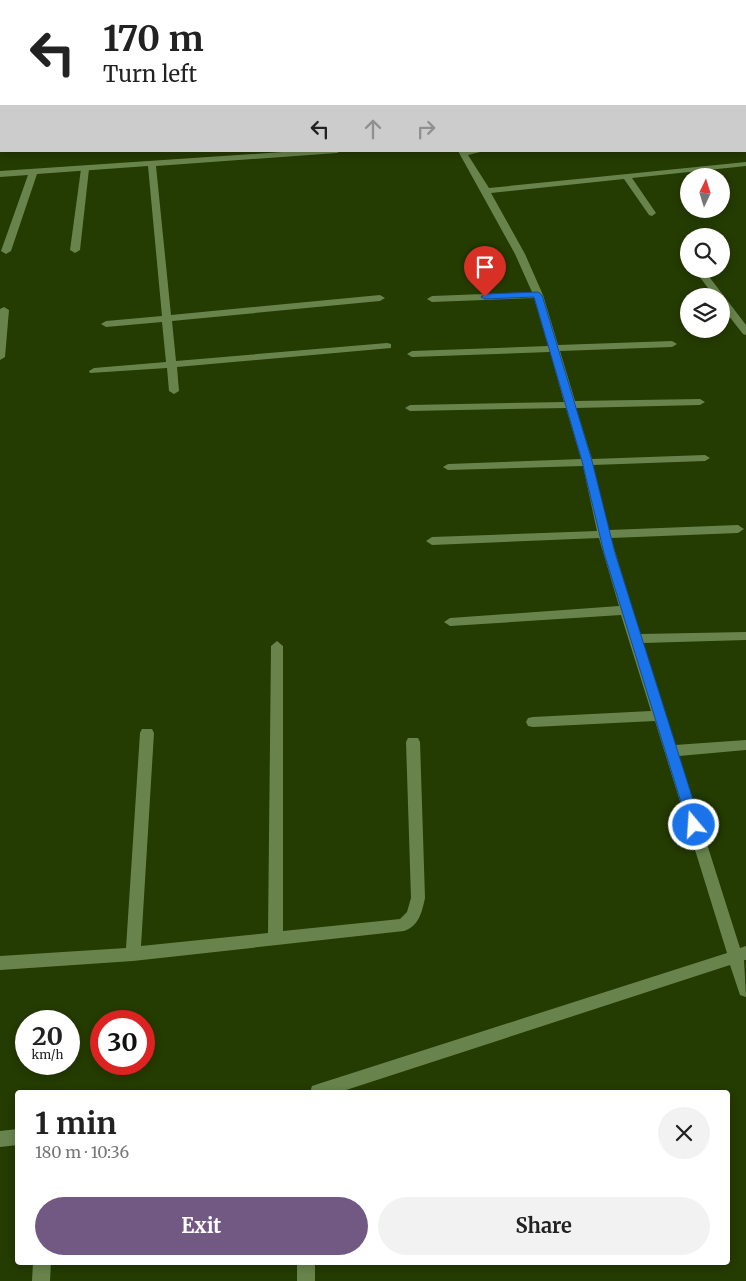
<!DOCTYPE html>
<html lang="en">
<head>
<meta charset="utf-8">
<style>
	:root { --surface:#fff; --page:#f2f2f2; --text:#222; --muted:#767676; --accent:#725984 }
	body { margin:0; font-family:Merriweather,serif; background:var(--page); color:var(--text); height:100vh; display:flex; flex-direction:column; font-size:19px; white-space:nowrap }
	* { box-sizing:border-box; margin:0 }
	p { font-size:16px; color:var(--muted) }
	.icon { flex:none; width:28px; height:28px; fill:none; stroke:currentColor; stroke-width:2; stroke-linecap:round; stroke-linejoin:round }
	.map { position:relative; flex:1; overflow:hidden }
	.sheet { position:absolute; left:15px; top:1090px; width:715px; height:175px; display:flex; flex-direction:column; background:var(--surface); border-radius:5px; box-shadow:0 2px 8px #0003 }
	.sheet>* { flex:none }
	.banner { position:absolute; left:0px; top:0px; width:746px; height:152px; box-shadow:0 2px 8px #0003; background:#fff; color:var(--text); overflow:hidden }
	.needle { width:32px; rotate:4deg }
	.tools { position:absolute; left:680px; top:168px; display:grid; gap:10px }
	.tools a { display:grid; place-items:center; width:50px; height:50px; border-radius:50%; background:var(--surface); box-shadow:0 2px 8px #0003; font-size:25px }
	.speed { position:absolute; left:15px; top:1010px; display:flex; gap:10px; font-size:25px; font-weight:700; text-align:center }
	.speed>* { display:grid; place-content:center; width:65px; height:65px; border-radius:50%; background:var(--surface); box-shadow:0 2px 8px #0003; line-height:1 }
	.speed small { font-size:12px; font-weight:400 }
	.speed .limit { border:8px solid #d22; background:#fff; color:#111 }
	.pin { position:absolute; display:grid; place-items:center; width:42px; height:42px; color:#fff; margin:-51px -21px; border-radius:50% 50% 50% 0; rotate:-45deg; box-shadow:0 0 5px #0007 }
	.pin .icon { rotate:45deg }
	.me { position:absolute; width:55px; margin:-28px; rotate:342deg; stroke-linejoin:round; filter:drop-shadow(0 0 4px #0008) }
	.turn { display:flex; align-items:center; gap:18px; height:105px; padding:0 20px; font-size:22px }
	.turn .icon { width:65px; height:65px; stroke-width:2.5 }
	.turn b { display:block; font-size:35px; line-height:42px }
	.lanes { display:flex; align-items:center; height:48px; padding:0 20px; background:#0003; justify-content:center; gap:25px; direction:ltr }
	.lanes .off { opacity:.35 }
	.round { display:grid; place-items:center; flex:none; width:52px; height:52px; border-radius:26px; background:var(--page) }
	.overview { display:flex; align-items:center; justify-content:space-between; height:85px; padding:0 20px }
	h1 { font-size:30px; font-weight:700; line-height:38px }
	.cta { display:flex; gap:10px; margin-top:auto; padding:10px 20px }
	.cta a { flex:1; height:58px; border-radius:30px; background:var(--accent); color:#fff; font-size:20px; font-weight:700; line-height:58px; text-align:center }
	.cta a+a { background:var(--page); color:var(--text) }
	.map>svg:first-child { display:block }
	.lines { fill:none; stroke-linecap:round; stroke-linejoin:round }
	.lane { fill:#68844c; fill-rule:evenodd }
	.street { fill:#68844c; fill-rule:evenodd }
	.route { fill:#1a73e8; stroke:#114b97 }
</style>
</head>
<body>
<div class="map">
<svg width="746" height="1281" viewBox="0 0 746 1281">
	<rect width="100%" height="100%" fill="#243b01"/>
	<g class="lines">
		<path class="lane" d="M85 166 89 169 80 250 75 253 70 250 81 169Z"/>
		<path class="street" d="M80 0H87V1H80Z
			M293 0H300V1H293Z
			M397 0H404V1H397Z
			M488 0H495V1H488Z
			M745 79H746V83H745Z
			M745 117H746V122H745Z
			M297 151H341L337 153 156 166 171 315 380 295 385 298 380 301 172 321 176 361 387 343 391 344V348L177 367 179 391 174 394 169 391 167 368 90 373 89 371 94 368 166 362 162 322 106 327 101 324 106 321 162 316 148 166 37 174 11 251 6 254 1 251 28 175 0 177V171Z
			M458 151H484L468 155 489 188 746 162V166L632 178 656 213 652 216 649 215 624 179 491 193 525 254 543 295 558 345 672 341 677 344 672 347 560 351 575 401 700 399 705 402 700 405 576 408 592 459 705 455 710 458 705 461 593 465 609 530 738 525 744 529 738 533 611 538 640 634 746 632V640L643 643 675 745 746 740V750L679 756 740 948 746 946V960H744L746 997 740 995 730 965 340 1092H310L312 1086 318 1084 727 953 655 721 533 727 528 726 526 722 528 718 533 717 651 711 621 615 450 626 444 622 450 618 619 606 599 538 432 545 426 541 432 537 597 531 583 466 448 470 443 467 448 464 581 459 566 408 410 411 405 408 410 405 564 402 550 352 412 357 407 354 412 351 548 346 534 298 432 302 427 299 432 296 532 292 515 254Z
			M701 269 704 270 746 325V335L743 334 721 306V296H714L696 272Z
			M4 307 9 310 5 357 0 360V309Z
			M277 641 283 646V931L400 919 407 912 411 898 406 742 408 738H418L420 742 425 898C422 912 419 926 404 931L133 961 0 970V956L126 948 140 733 142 729H152L154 733 141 946 268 933 271 646Z
			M18 1129V1145L0 1147V1131Z
			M33 1262H51L50 1281H32Z
			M297 1262H315V1281H297Z"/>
	</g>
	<path class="route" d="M538 292 542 295 592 461 615 553 701 825 694 830 688 825 604 553 582 461 534 297 485 299 481 297 485 294Z"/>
</svg>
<div class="tools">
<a><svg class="needle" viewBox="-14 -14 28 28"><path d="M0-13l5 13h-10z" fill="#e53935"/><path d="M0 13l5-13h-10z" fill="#767676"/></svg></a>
<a><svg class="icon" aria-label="search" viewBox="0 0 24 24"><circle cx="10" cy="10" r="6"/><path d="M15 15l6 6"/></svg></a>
<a><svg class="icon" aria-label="layers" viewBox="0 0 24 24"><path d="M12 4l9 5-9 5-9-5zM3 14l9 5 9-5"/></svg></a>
</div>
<div class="speed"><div>20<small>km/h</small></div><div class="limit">30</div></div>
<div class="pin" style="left:485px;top:297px;background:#d93025"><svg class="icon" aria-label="arrive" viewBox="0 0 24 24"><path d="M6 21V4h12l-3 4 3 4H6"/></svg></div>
<svg class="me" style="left:694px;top:825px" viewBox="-20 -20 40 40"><circle r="17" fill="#1a73e8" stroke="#fff" stroke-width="3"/><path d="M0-11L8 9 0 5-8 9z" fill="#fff"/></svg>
<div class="banner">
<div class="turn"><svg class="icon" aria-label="left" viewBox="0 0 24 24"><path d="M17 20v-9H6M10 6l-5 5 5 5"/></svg><div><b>170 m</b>Turn left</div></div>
<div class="lanes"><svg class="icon" aria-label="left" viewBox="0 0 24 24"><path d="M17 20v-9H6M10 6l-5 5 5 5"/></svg><svg class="icon off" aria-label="ahead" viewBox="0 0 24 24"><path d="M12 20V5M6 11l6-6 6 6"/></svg><svg class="icon off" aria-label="right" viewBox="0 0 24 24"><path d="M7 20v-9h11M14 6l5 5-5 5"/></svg></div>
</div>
<section class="sheet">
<div class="overview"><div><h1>1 min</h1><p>180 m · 10:36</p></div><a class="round"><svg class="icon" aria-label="close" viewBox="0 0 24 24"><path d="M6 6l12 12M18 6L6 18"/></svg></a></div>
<div class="cta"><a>Exit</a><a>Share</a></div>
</section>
</div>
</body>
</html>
